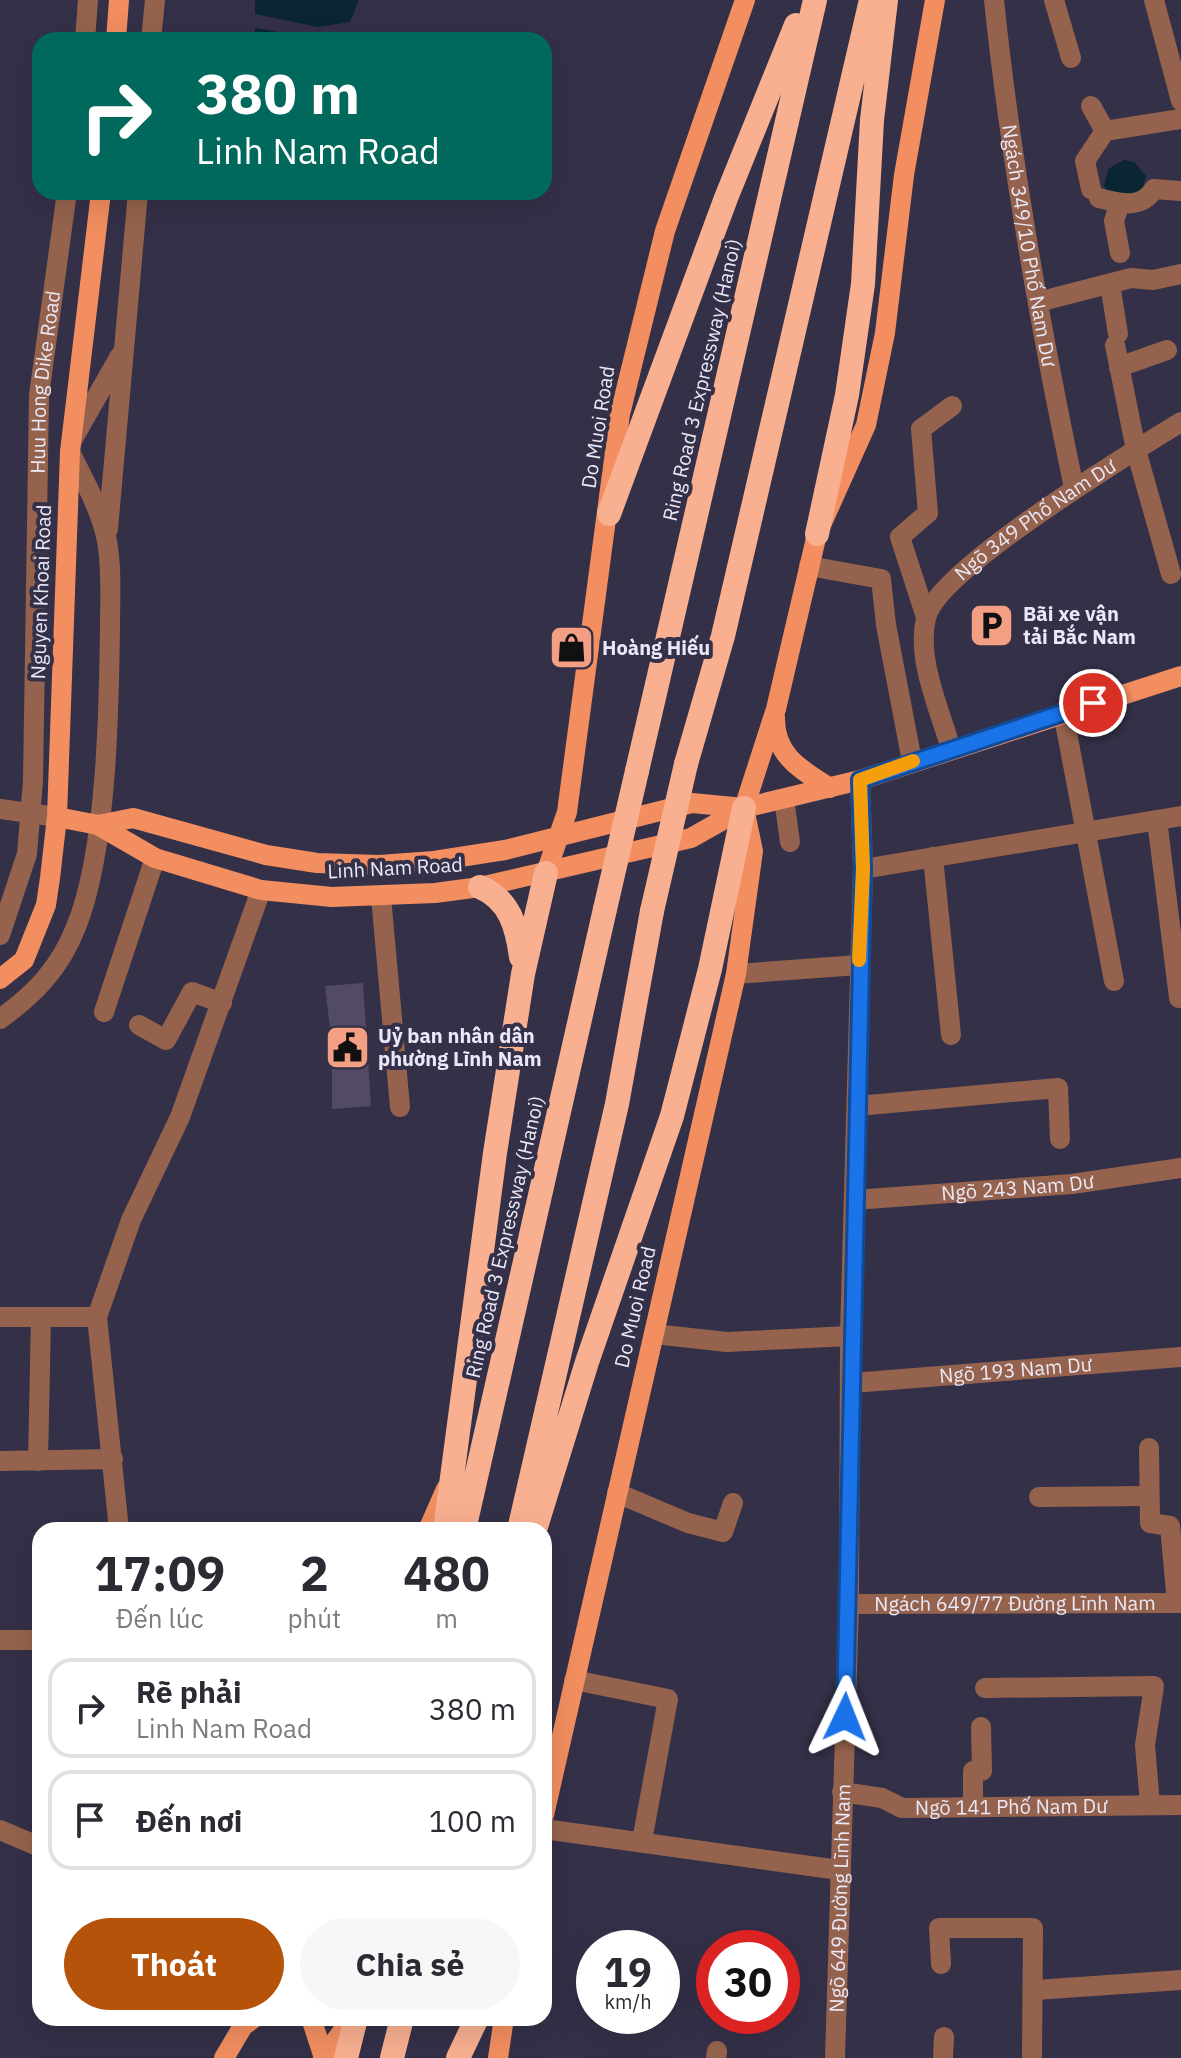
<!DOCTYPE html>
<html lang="vi">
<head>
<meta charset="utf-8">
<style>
	:root { --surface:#fff; --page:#f7f7f7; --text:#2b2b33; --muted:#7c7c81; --line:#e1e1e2; --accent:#b45309 }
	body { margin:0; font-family:"IBM Plex Sans",sans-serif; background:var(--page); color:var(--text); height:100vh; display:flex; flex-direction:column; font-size:30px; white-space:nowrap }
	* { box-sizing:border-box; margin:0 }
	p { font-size:26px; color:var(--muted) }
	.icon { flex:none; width:44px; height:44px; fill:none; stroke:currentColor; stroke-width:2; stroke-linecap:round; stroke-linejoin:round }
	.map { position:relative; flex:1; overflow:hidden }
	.side { position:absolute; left:32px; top:1522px; width:520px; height:504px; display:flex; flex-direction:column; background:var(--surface); border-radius:24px; box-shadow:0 8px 32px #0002 }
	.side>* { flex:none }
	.hud { position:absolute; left:32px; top:32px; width:520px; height:168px; border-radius:24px; box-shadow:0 8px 32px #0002; background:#00695c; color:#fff; overflow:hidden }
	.speed { position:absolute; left:576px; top:1930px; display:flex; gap:16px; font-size:40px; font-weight:700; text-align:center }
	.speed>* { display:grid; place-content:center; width:104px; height:104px; border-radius:50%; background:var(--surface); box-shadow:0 8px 32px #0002; line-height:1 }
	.speed small { font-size:20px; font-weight:400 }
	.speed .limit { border:12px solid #d22; background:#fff; color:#111 }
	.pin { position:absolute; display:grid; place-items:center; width:68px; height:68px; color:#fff; margin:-34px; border:4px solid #fff; border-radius:50%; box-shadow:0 2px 8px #0007 }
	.me { position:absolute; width:88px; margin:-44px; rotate:2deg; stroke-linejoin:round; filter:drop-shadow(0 0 6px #0008) }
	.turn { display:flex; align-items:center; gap:28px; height:168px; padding:0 32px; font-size:36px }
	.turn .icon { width:104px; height:104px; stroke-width:2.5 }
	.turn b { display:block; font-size:56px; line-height:68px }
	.eta { display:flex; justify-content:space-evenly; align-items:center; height:136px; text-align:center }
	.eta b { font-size:48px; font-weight:700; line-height:56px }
	.button { display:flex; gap:16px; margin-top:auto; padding:16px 32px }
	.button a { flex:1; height:92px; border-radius:48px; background:var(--accent); color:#fff; font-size:32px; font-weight:700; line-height:92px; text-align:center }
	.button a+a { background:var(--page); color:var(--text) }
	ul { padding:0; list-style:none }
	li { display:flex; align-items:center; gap:24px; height:100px; margin:0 16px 12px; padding:0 16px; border:4px solid var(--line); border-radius:24px }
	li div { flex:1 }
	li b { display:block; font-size:30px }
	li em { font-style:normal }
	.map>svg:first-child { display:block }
	.water { fill:#0a2632 }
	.building { fill:#534b65 }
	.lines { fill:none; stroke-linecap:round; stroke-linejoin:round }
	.minor { stroke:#95634d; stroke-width:20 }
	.major { stroke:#f38e60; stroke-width:20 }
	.highway { stroke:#f9b090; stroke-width:24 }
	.highway-bridge { stroke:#f9b090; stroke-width:24 }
	.route-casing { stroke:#114b97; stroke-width:20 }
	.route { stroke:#1a73e8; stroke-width:14 }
	.slow { stroke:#f59e0b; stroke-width:14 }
	.labels { text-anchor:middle; stroke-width:8; stroke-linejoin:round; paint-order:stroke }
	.street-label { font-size:20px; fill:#eae8f7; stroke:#343048 }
	.poi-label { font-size:20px; font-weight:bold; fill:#eae8f7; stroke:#343048; text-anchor:start }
</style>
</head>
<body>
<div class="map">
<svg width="1181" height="2058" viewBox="0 0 1181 2058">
	<rect width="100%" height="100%" fill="#343048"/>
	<path class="water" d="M255 0H359L350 22 318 27 255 14Z
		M255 28 320 39 346 35 349 40H254Z
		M1124 160 1134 162 1146 176 1141 195 1109 194 1104 186 1108 169Z"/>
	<path class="building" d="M363 983 371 1106 332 1109V1058L328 1059 327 1037H331L325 986Z"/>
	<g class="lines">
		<g class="minor">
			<path id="s1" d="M994 0C1011 165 1040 326 1074 488"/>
			<path d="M1054 0 1071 58"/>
			<path d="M1154 0 1181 101"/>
			<path d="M85 40 88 0"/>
			<path d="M151 40 155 0"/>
			<path d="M1091 106 1105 131"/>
			<path d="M1091 189 1085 161 1105 131 1181 119"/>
			<path d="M1099 198C1119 203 1141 210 1154 189L1181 191"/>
			<path d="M1120 203 1114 221 1120 253"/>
			<path d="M1110 284 1118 334"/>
			<path d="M1038 302 1131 278 1153 280 1181 274"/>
			<path d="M1115 345 1136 450 1171 574"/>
			<path d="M1119 367 1167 350"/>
			<path d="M71 442 120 356"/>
			<path d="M108 529 138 192"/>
			<path d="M809 566 881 579 886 625 912 761"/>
			<path d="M926 617 900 537 928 513 921 429 952 406"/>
			<path d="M1063 712 1114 981"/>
			<path id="s2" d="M951 749C940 710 916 659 926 618 938 569 1131 453 1181 422"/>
			<path d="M784 799 790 842"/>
			<path d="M0 809 57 817"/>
			<path d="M1157 820 1179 998"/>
			<path d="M933 857 951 1035"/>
			<path d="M863 869 1181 816"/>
			<path d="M381 897 400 1107"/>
			<path id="s3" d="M0 935 27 854 33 781 39 395 67 192"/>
			<path d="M736 974 858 965"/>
			<path d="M104 1012 155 858"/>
			<path d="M0 1019C35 994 60 968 76 927 107 851 109 710 110 626 110 599 112 569 107 541 101 510 84 480 70 452"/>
			<path d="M139 1025 166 1040 192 992 222 1003"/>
			<path d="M857 1106 1058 1088 1060 1139"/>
			<path id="s4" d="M854 1200 1072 1184 1181 1168"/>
			<path d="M0 1317H97"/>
			<path d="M654 1334 727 1342 850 1336"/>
			<path id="s5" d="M852 1383 1181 1357"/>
			<path d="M1149 1448 1150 1523 1170 1526 1177 1603"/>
			<path d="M0 1461 113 1459"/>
			<path d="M38 1461 41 1317"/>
			<path d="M617 1493 688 1523 723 1532 733 1503"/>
			<path d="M1039 1497 1149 1496"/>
			<path d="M119 1530 97 1317 131 1220 180 1117 261 890"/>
			<path id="s6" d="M849 1604 1181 1603"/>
			<path d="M0 1640H40"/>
			<path d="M574 1680 668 1699 642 1841"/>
			<path d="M985 1688 1154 1686 1145 1745 1150 1805"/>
			<path id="s7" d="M842 1792 882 1798 902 1808 1181 1805"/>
			<path d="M973 1805V1771H982L981 1727"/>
			<path d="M544 1829 839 1870"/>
			<path d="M0 1830 40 1847"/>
			<path d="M941 1964 939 1928H1033L1032 2058"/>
			<path d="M1035 1990 1181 1980"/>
			<path d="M716 2058 717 2051"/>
			<path id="s8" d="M835 2058 849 1604 850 1336 863 869 860 780"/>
			<path d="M943 2058 944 2037"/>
		</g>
		<path class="major" d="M116 40 119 0
			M775 717C774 756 802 770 830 788
			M57 817 98 825 133 818 266 855 317 863 379 865 434 861 505 850 692 803 744 808
			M98 825 155 858 261 890 332 897 435 893 480 887 691 838 744 808 860 780 1181 676
			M546 873 567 812 620 414 665 231 745 0
			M0 979 24 960 46 905 50 878 57 817 70 452 101 192
			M428 1530 446 1489
			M544 1815 736 974 753 851 744 808 776 709 817 534 866 425 885 333 904 175 935 0
			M311 2018 324 2058
			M224 2058 243 2026 254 2018
			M323 2058 352 2018
			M498 2058 504 2018"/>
		<path class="highway" d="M609 514 726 198 796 25
			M817 534 847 395 863 284 872 120 886 0
			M686 764 723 636 871 0
			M637 771 815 0
			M480 887C510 900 517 927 521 957
			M445 1530 495 1153 523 974 546 873
			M464 1530 605 909
			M519 1530 617 1104 652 911
			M535 1530 587 1362 672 1116 710 969 744 808
			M346 2058 356 2018
			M392 2058 402 2018
			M458 2058 477 2018"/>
		<path class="highway-bridge" d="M605 909 637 771
			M652 911 686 764"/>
	</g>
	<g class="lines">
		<defs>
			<path id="route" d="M845 1717 863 869 860 780 1093 703"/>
		</defs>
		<use href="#route" class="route-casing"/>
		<use href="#route" class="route"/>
		<path class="slow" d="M859 960 863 869 860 780 913 761"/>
	</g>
	<defs>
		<symbol id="parking-square" viewBox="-11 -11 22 22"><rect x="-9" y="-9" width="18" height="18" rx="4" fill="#f39f83" stroke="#343048"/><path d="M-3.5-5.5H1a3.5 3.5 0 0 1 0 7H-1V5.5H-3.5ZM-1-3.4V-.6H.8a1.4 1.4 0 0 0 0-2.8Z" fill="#111"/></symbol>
		<symbol id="shop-square" viewBox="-11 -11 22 22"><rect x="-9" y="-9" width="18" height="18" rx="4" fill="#f39f83" stroke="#343048"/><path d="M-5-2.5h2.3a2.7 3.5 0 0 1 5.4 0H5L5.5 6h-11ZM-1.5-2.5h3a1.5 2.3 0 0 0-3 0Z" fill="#111"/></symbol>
		<symbol id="civic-square" viewBox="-11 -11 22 22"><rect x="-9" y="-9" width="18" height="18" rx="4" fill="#f39f83" stroke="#343048"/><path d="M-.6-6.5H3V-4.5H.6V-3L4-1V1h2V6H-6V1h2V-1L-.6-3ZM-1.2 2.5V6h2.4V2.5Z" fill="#111"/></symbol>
	</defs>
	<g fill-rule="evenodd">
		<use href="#parking-square" x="966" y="600" width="51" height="51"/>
		<use href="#shop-square" x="546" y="622" width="51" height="51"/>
		<use href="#civic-square" x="322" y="1022" width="51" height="51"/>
	</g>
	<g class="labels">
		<g class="street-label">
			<text dy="7" stroke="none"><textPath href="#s1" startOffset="248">Ngách 349/10 Phố Nam Dư</textPath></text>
			<text transform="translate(702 380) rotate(-77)" y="7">Ring Road 3 Expressway (Hanoi)</text>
			<text dy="7" stroke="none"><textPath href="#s3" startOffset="558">Huu Hong Dike Road</textPath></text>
			<text transform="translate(598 427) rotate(-81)" y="7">Do Muoi Road</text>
			<text dy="7" stroke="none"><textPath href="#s2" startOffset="284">Ngõ 349 Phố Nam Dư</textPath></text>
			<text transform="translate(41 592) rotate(-88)" y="7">Nguyen Khoai Road</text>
			<text transform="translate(395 868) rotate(-3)" y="7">Linh Nam Road</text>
			<text dy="7" stroke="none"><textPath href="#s4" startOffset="164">Ngõ 243 Nam Dư</textPath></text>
			<text transform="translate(505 1237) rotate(-77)" y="7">Ring Road 3 Expressway (Hanoi)</text>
			<text transform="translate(635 1307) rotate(-77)" y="7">Do Muoi Road</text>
			<text dy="7" stroke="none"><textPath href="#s5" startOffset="164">Ngõ 193 Nam Dư</textPath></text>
			<text dy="7" stroke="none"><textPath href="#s6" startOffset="166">Ngách 649/77 Đường Lĩnh Nam</textPath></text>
			<text dy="7" stroke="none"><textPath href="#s7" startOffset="172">Ngõ 141 Phố Nam Dư</textPath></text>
			<text dy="7" stroke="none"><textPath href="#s8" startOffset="160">Ngõ 649 Đường Lĩnh Nam</textPath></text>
		</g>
		<g class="poi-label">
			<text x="1023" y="621">Bãi xe vận<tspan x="1023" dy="23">tải Bắc Nam</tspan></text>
			<text x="602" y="655">Hoàng Hiếu</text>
			<text x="378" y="1043">Uỷ ban nhân dân<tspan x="378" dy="23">phường Lĩnh Nam</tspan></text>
		</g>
	</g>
</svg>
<div class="speed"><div>19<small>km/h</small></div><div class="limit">30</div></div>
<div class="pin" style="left:1093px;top:703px;background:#d93025"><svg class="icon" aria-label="arrive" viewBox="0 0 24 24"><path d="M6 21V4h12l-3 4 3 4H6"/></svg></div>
<svg class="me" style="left:845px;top:1717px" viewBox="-20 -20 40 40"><path d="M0-17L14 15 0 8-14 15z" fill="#1a73e8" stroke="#fff" stroke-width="4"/></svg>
<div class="hud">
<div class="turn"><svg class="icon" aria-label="right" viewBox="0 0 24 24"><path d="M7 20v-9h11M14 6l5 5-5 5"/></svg><div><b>380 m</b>Linh Nam Road</div></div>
</div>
<section class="side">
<div class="eta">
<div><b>17:09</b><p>Đến lúc</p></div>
<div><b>2</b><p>phút</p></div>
<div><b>480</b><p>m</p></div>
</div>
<ul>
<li><svg class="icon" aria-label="right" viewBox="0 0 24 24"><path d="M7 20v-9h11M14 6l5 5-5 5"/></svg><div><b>Rẽ phải</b><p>Linh Nam Road</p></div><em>380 m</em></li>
<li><svg class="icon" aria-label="arrive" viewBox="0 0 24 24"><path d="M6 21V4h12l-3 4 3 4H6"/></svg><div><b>Đến nơi</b></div><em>100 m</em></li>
</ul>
<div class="button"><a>Thoát</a><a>Chia sẻ</a></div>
</section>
</div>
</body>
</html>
